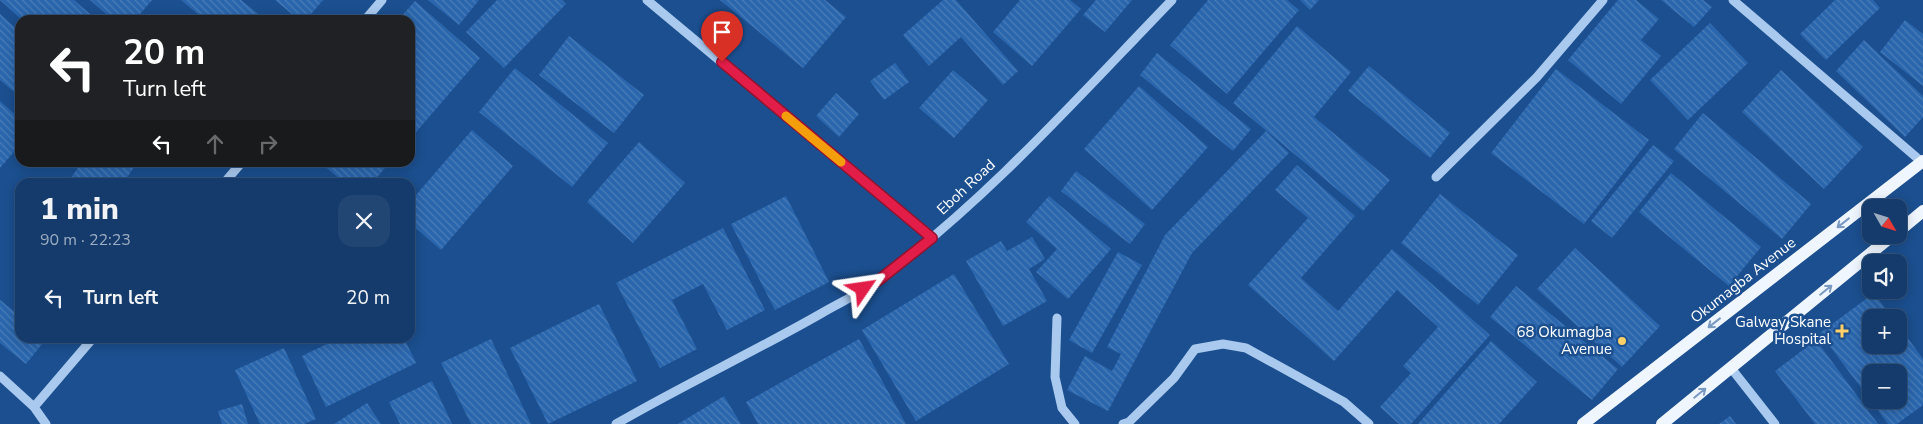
<!DOCTYPE html>
<html lang="en">
<head>
<meta charset="utf-8">
<style>
	:root { --surface:#143b6b; --page:#214673; --text:#f1f3f6; --muted:#9dadc1; --line:#33557e }
	body { margin:0; font-family:"Nunito Sans",sans-serif; background:var(--page); color:var(--text); height:100vh; display:flex; flex-direction:column; font-size:19px; white-space:nowrap }
	* { box-sizing:border-box; margin:0 }
	p { font-size:16px; color:var(--muted) }
	.icon { flex:none; width:28px; height:28px; fill:none; stroke:currentColor; stroke-width:2; stroke-linecap:round; stroke-linejoin:round }
	.map { position:relative; flex:1; overflow:hidden }
	.details { position:absolute; left:15px; top:178px; width:400px; height:165px; display:flex; flex-direction:column; background:var(--surface); border-radius:15px; box-shadow:0 2px 12px #0003,0 0 0 1px var(--line) }
	.details>* { flex:none }
	.top-card { position:absolute; left:15px; top:15px; width:400px; height:152px; border-radius:15px; box-shadow:0 2px 12px #0003,0 0 0 1px var(--line); background:#202124; color:#fff; overflow:hidden }
	.needle { width:32px; rotate:129deg }
	.buttons { position:absolute; left:1862px; top:199px; display:grid; gap:10px }
	.buttons a { display:grid; place-items:center; width:45px; height:45px; border-radius:10px; background:var(--surface); box-shadow:0 2px 12px #0003,0 0 0 1px var(--line); font-size:25px }
	.pin { position:absolute; display:grid; place-items:center; width:42px; height:42px; color:#fff; margin:-51px -21px; border-radius:50% 50% 50% 0; rotate:-45deg; box-shadow:0 0 5px #0007 }
	.pin .icon { rotate:45deg }
	.me { position:absolute; width:55px; margin:-28px; rotate:58deg; stroke-linejoin:round; filter:drop-shadow(0 0 4px #0008) }
	.turn { display:flex; align-items:center; gap:18px; height:105px; padding:0 25px; font-size:22px }
	.turn .icon { width:65px; height:65px; stroke-width:2.5 }
	.turn b { display:block; font-size:35px; line-height:42px }
	.lanes { display:flex; align-items:center; height:48px; padding:0 25px; background:#0003; justify-content:center; gap:25px; direction:ltr }
	.lanes .off { opacity:.35 }
	.round { display:grid; place-items:center; flex:none; width:52px; height:52px; border-radius:15px; background:var(--page) }
	.head { display:flex; align-items:center; justify-content:space-between; height:85px; padding:0 25px }
	h1 { font-size:30px; font-weight:800; line-height:38px }
	ul { padding:0; list-style:none }
	li { display:flex; align-items:center; gap:15px; height:70px; padding:0 25px }
	li div { flex:1 }
	li b { display:block; font-size:19px }
	li em { font-style:normal }
	.map>svg:first-child { display:block }
	.building { fill:url(#building-back-hatch); fill-rule:evenodd }
	.lines { fill:none; stroke-linecap:round; stroke-linejoin:round }
	.minor { stroke:#a9c9ee; stroke-width:9 }
	.major { stroke:#f0f6ff; stroke-width:12 }
	.oneway { stroke:#7b9ac1 }
	.route-casing { stroke:#92132f; stroke-width:12 }
	.route { stroke:#e11d48; stroke-width:9 }
	.slow { stroke:#f59e0b; stroke-width:9 }
	.poi-dot { fill:#ffd166; stroke:#1b4f8f; stroke-width:2 }
	.labels { text-anchor:middle; stroke-width:5; stroke-linejoin:round; paint-order:stroke }
	.street-label { font-size:15px; fill:#fff; stroke:#1b4f8f }
	.poi-label { font-size:15px; fill:#fff; stroke:#1b4f8f; text-anchor:end }
</style>
</head>
<body>
<div class="map">
<svg width="1923" height="424" viewBox="0 0 1923 424">
	<defs>
		<pattern id="building-back-hatch" width="6" height="6" patternUnits="userSpaceOnUse" patternTransform="scale(1.25)"><rect width="6" height="6" fill="#2a66ad"/><path d="M-1 5l2 2M0 0l6 6M5-1l2 2" fill="none" stroke="#4a7db9"/></pattern>
	</defs>
	<rect width="100%" height="100%" fill="#1b4f8f"/>
	<path class="building" d="M0 0H74L97 20H22Z
		M90 0H152L135 20H113Z
		M181 0H241L266 20H205Z
		M275 0H323L306 20H299Z
		M428 0H479L459 25Z
		M497 0H562L566 4 504 68 466 32Z
		M720 0H825L846 17 803 68Z
		M943 0H956L1018 71 1003 85 961 37 929 66 903 35Z
		M1020 0H1070L1081 9 1032 66 993 32Z
		M1096 0H1132L1105 32 1083 15Z
		M1208 0H1287L1299 10 1227 94 1170 45Z
		M1300 0H1319L1310 10Z
		M1618 0H1636L1659 19 1641 40 1661 56 1621 104 1568 60Z
		M1661 0H1703L1712 7 1694 27Z
		M1835 0H1873L1880 8 1826 60 1800 34Z
		M415 1 480 58 410 139V20H398Z
		M0 14 20 32V97L0 80Z
		M1905 20 1923 34V86L1880 52Z
		M1710 23 1748 63 1688 120 1650 80Z
		M1297 26 1351 72 1314 117 1390 180 1363 211 1233 103Z
		M569 36 644 95 614 133 539 75Z
		M1864 40 1923 96V117L1905 137 1836 71Z
		M1157 53 1251 129 1233 151 1140 75Z
		M895 63 909 82 884 100 870 81Z
		M1369 66 1450 133 1430 158 1348 91Z
		M515 68 608 143 572 187 479 112Z
		M1556 69 1649 140 1584 224 1491 153Z
		M953 70 988 100 954 138 919 108Z
		M1781 70 1863 147 1824 189 1742 112Z
		M1139 86 1208 147 1152 210 1084 149Z
		M836 93 859 114 839 137 816 116Z
		M0 101 20 119V145L0 168Z
		M1703 113 1811 204 1782 239 1674 149Z
		M472 130 513 166 441 250 410 223V202Z
		M1266 131 1289 153 1192 253 1108 411 1067 390 1085 356 1112 371 1121 354 1107 347 1165 235Z
		M639 142 685 183 633 243 587 202Z
		M1653 145 1674 161 1612 238 1591 221Z
		M82 162H127L134 167 124 182H68Z
		M320 162H390L373 182H343Z
		M1297 165 1355 216 1301 278 1338 311 1392 249 1490 335 1411 424H1399L1380 407 1411 373 1403 366 1438 327 1397 290 1334 361 1248 285 1308 218 1275 190Z
		M1076 171 1145 224 1130 244 1061 191Z
		M1671 173 1761 247 1729 286 1639 212Z
		M1440 194 1518 255 1478 305 1401 243Z
		M786 196 829 282 775 310 731 224Z
		M1049 196 1111 249 1068 299 1036 272 1057 249 1026 222Z
		M723 228 765 310 727 330 703 284 672 300 697 349 660 368 616 283Z
		M1032 237 1045 259 1029 269 1047 301 1003 326 966 261 1001 241 1007 251Z
		M1575 248 1660 326 1622 367 1537 289Z
		M1118 252 1142 265 1092 353 1069 340Z
		M954 274 1009 364 916 421 862 330Z
		M1516 286 1618 369 1592 400 1490 317Z
		M1874 293 1892 318H1871V345H1899V326L1923 359V405L1897 424H1888L1820 333ZM1871 372H1899V400H1871Z
		M0 300 20 316V338H47L26 364 0 343Z
		M599 304 637 381 548 424 510 348Z
		M339 338H404L416 363 326 407 302 356Z
		M491 339 531 424H471L441 363Z
		M859 339 906 424H758L746 402Z
		M1816 340 1878 424H1815L1775 371Z
		M1491 341 1537 382 1499 424H1418Z
		M284 348 316 419 304 424H260L235 370Z
		M432 381 452 424H400L389 402Z
		M724 396 741 424H678Z
		M367 403 381 424H334Z
		M242 404 248 424H222L218 411Z
		M1730 416 1736 424H1719Z"/>
	<g class="lines">
		<path class="minor" d="M647 0 932 238
			M1733 0 1922 162
			M365 20 382 0
			M1436 177 1537 77 1603 0
			M225 182 242 162
			M1057 318 1055 377 1062 408 1075 424
			M1731 368 1775 424
			M0 376 34 407 46 424
			M34 407 93 338
			M616 424C683 385 754 352 822 313 841 302 863 292 880 279 988 199 1079 96 1172 0
			M1123 424 1129 422 1174 378 1195 349 1223 344 1246 348 1344 402 1369 424"/>
		<path class="major" d="M1899 231 1923 211
			M1583 424 1923 161
			M1662 424 1893 235"/>
	</g>
	<defs><path id="oneway-shaft" d="M-6 0H5M1.5-3L5.5 0L1.5 3" fill="none" stroke-width="1.6" stroke-linecap="round" stroke-linejoin="round" transform="scale(1.25)"/></defs>
	<g class="oneway">
		<use href="#oneway-shaft" transform="translate(1843 223) rotate(142)"/>
		<use href="#oneway-shaft" transform="translate(1826 290) rotate(-39)"/>
		<use href="#oneway-shaft" transform="translate(1714 323) rotate(142)"/>
		<use href="#oneway-shaft" transform="translate(1700 393) rotate(-39)"/>
	</g>
	<g class="lines">
		<defs>
			<path id="route" d="M722 62 932 238 879 280 863 289"/>
		</defs>
		<use href="#route" class="route-casing"/>
		<use href="#route" class="route"/>
		<path class="slow" d="M786 116 841 162"/>
	</g>
	<g class="poi-dot">
		<path d="M1839.5 323.5h5v5h5v5h-5v5h-5v-5h-5v-5h5z"/>
		<circle cx="1622" cy="341" r="5"/>
	</g>
	<g class="labels">
		<g class="street-label">
			<text transform="translate(966 187) rotate(-43)" y="5">Eboh Road</text>
			<text transform="translate(1743 280) rotate(-38)" y="5">Okumagba Avenue</text>
		</g>
		<g class="poi-label">
			<text x="1831" y="327">Galway Skane<tspan x="1831" dy="17">Hospital</tspan></text>
			<text x="1612" y="337">68 Okumagba<tspan x="1612" dy="17">Avenue</tspan></text>
		</g>
	</g>
</svg>
<div class="buttons">
<a><svg class="needle" viewBox="-14 -14 28 28"><path d="M0-13l5 13h-10z" fill="#e53935"/><path d="M0 13l5-13h-10z" fill="#9dadc1"/></svg></a>
<a><svg class="icon" aria-label="sound" viewBox="0 0 24 24"><path d="M4 9h4l5-4v14l-5-4H4zM17 9q2 3 0 6"/></svg></a>
<a>+</a>
<a>−</a>
</div>
<div class="pin" style="left:722px;top:62px;background:#d93025"><svg class="icon" aria-label="arrive" viewBox="0 0 24 24"><path d="M6 21V4h12l-3 4 3 4H6"/></svg></div>
<svg class="me" style="left:863px;top:289px" viewBox="-20 -20 40 40"><path d="M0-17L14 15 0 8-14 15z" fill="#e11d48" stroke="#fff" stroke-width="4"/></svg>
<div class="top-card">
<div class="turn"><svg class="icon" aria-label="left" viewBox="0 0 24 24"><path d="M17 20v-9H6M10 6l-5 5 5 5"/></svg><div><b>20 m</b>Turn left</div></div>
<div class="lanes"><svg class="icon" aria-label="left" viewBox="0 0 24 24"><path d="M17 20v-9H6M10 6l-5 5 5 5"/></svg><svg class="icon off" aria-label="ahead" viewBox="0 0 24 24"><path d="M12 20V5M6 11l6-6 6 6"/></svg><svg class="icon off" aria-label="right" viewBox="0 0 24 24"><path d="M7 20v-9h11M14 6l5 5-5 5"/></svg></div>
</div>
<section class="details">
<div class="head"><div><h1>1 min</h1><p>90 m · 22:23</p></div><a class="round"><svg class="icon" aria-label="close" viewBox="0 0 24 24"><path d="M6 6l12 12M18 6L6 18"/></svg></a></div>
<ul>
<li><svg class="icon" aria-label="left" viewBox="0 0 24 24"><path d="M17 20v-9H6M10 6l-5 5 5 5"/></svg><div><b>Turn left</b></div><em>20 m</em></li>
</ul>
</section>
</div>
</body>
</html>
